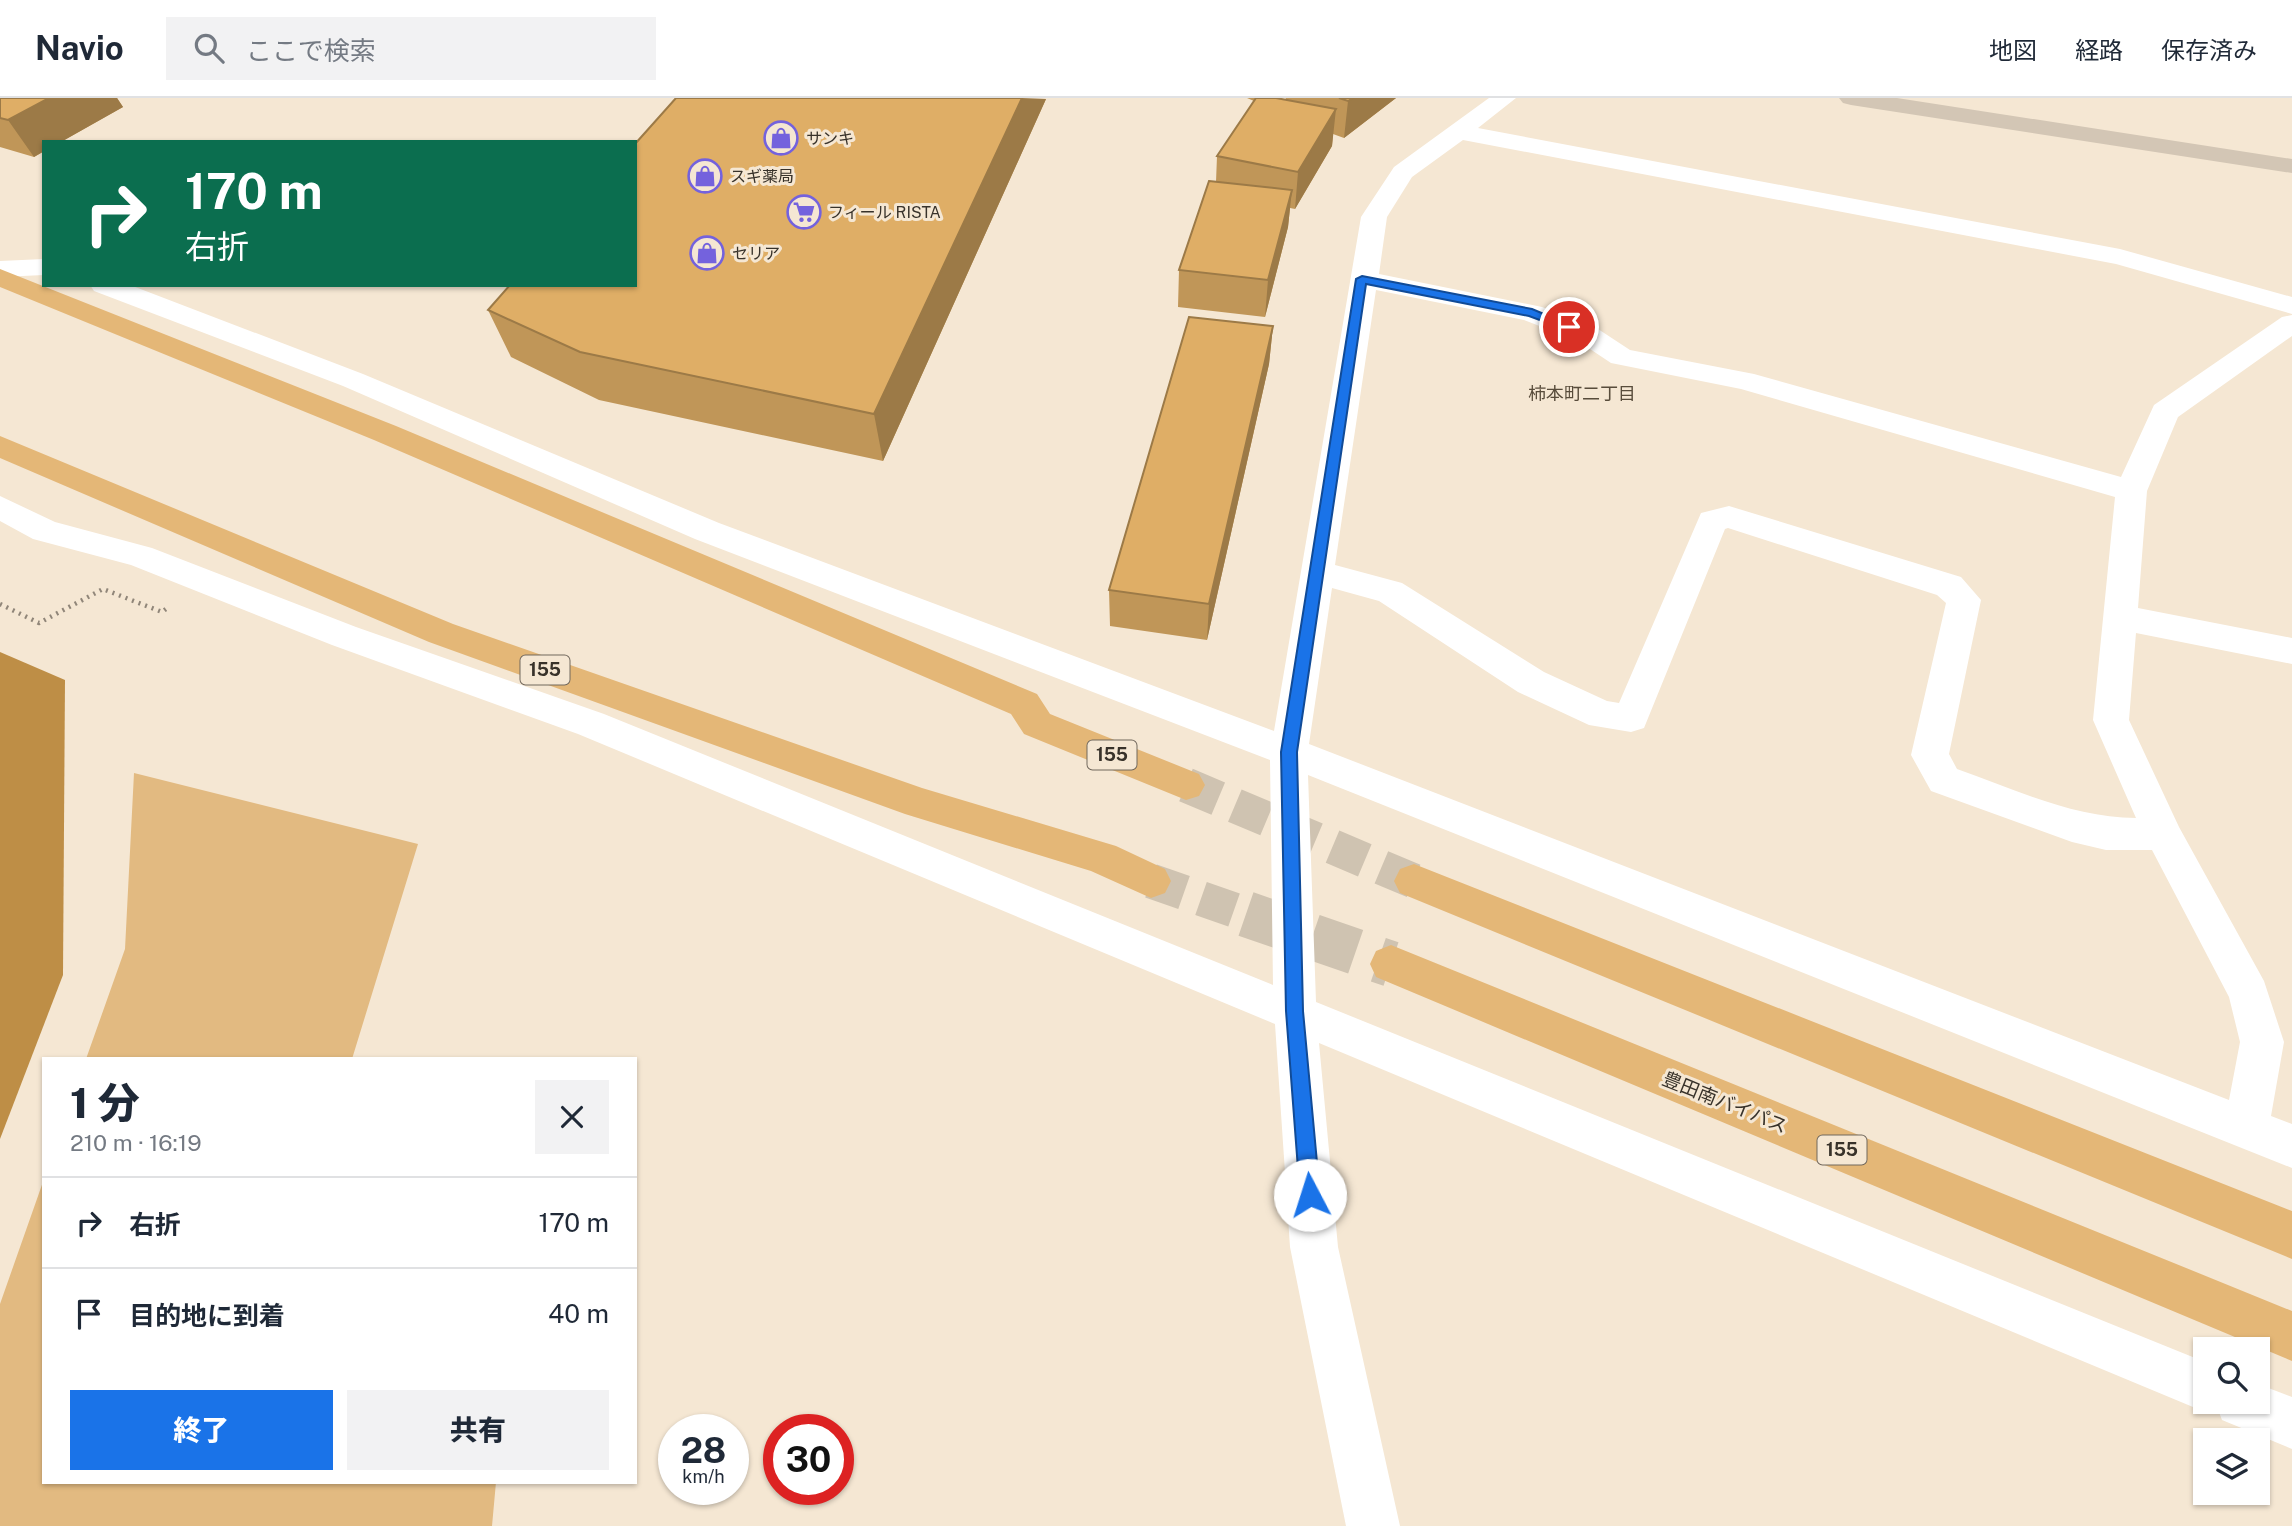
<!DOCTYPE html>
<html lang="ja">
<head>
<meta charset="utf-8">
<style>
	:root { --surface:#fff; --page:#f2f2f3; --text:#1f2937; --muted:#747a83; --line:#e0e1e3; --accent:#1a73e8 }
	body { margin:0; font-family:"Public Sans","Noto Sans JP",sans-serif; background:var(--page); color:var(--text); height:100vh; display:flex; flex-direction:column; font-size:26px; white-space:nowrap }
	* { box-sizing:border-box; margin:0 }
	p { font-size:23px; color:var(--muted) }
	.icon { flex:none; width:38px; height:38px; fill:none; stroke:currentColor; stroke-width:2; stroke-linecap:round; stroke-linejoin:round }
	.map { position:relative; flex:1; overflow:hidden }
	.side { position:absolute; left:42px; top:959px; width:595px; height:427px; display:flex; flex-direction:column; background:var(--surface); border-radius:0px; box-shadow:0 2px 5px #0004 }
	.side>* { flex:none }
	.banner { position:absolute; left:42px; top:42px; width:595px; height:147px; border-radius:0px; box-shadow:0 2px 5px #0004; background:#0b6e4f; color:#fff; overflow:hidden }
	.buttons { position:absolute; left:2193px; top:1239px; display:grid; gap:14px }
	.buttons a { display:grid; place-items:center; width:77px; height:77px; border-radius:0px; background:var(--surface); box-shadow:0 2px 5px #0004; font-size:35px }
	.speed { position:absolute; left:658px; top:1316px; display:flex; gap:14px; font-size:35px; font-weight:700; text-align:center }
	.speed>* { display:grid; place-content:center; width:91px; height:91px; border-radius:50%; background:var(--surface); box-shadow:0 2px 5px #0004; line-height:1 }
	.speed small { font-size:18px; font-weight:400 }
	.speed .limit { border:10px solid #d22; background:#fff; color:#111 }
	.pin { position:absolute; display:grid; place-items:center; width:60px; height:60px; color:#fff; margin:-30px; border:4px solid #fff; border-radius:50%; box-shadow:0 2px 7px #0007 }
	.me { position:absolute; width:77px; margin:-38px; rotate:355deg; stroke-linejoin:round; filter:drop-shadow(0 0 5px #0008) }
	.turn { display:flex; align-items:center; gap:24px; height:147px; padding:0 28px; font-size:32px }
	.turn .icon { width:91px; height:91px; stroke-width:2.5 }
	.turn b { display:block; font-size:49px; line-height:60px }
	.round { display:grid; place-items:center; flex:none; width:74px; height:74px; border-radius:0px; background:var(--page) }
	.head { display:flex; align-items:center; justify-content:space-between; height:119px; padding:0 28px }
	h1 { font-size:42px; font-weight:800; line-height:52px }
	.button { display:flex; gap:14px; margin-top:auto; padding:14px 28px }
	.button a { flex:1; height:80px; border-radius:0px; background:var(--accent); color:#fff; font-size:28px; font-weight:800; line-height:80px; text-align:center }
	.button a+a { background:var(--page); color:var(--text) }
	ul { padding:0; list-style:none }
	li { display:flex; align-items:center; gap:21px; height:91px; padding:0 28px; border-top:2px solid var(--line) }
	li div { flex:1 }
	li b { display:block; font-size:26px }
	li em { font-style:normal }
	header { display:flex; align-items:center; gap:42px; box-sizing:border-box; height:98px; padding:0 35px; background:var(--surface); border-bottom:2px solid var(--line) }
	header strong { font-size:33px }
	nav { display:flex; gap:38px; margin-inline-start:auto; font-size:24px }
	.search { width:490px; height:63px; background:var(--page); display:flex; align-items:center; gap:18px; box-sizing:border-box; padding:0 24px; border-radius:0px; color:var(--muted); font-size:26px }
	.map>svg:first-child { display:block }
	.green { fill:#e2ba81 }
	.water { fill:#be8e46 }
	.lines { fill:none; stroke-linecap:round; stroke-linejoin:round }
	.highway-tunnel-far1 { stroke:#cfc3b1; stroke-width:35; stroke-dasharray:35 18; stroke-linecap:butt }
	.highway-tunnel { stroke:#cfc3b1; stroke-width:46; stroke-dasharray:46 24; stroke-linecap:butt }
	.path { stroke:#908679; stroke-width:4.5; stroke-dasharray:2 5; stroke-linecap:butt }
	.street { fill:#fff; fill-rule:evenodd }
	.secondary { fill:#d3c6b5; fill-rule:evenodd }
	.highway { fill:#e4b777; fill-rule:evenodd }
	.wall { fill:#c09658 }
	.shaded-wall { fill:#9c7a47 }
	.building { fill:#dfae66; stroke:#9c7a47; stroke-width:2 }
	.route { fill:#1a73e8; stroke:#114b97; stroke-width:2 }
	.labels { text-anchor:middle; stroke-width:6; stroke-linejoin:round; paint-order:stroke }
	.far-poi-label { font-size:16px; fill:#38322a; stroke:#f5e7d3; text-anchor:start }
	.far-neighbourhood-label { font-size:18px; fill:#584c3b; stroke:#f5e7d3 }
	.shield { fill:#f5e7d3; stroke:#71685d; stroke-width:2 }
	.shield-label { font-size:18px; font-weight:bold; fill:#38322a }
	.street-label { font-size:19px; fill:#38322a; stroke:#f5e7d3 }
</style>
</head>
<body>
<header>
<strong>Navio</strong>
<div class="search"><svg class="icon" aria-label="search" viewBox="0 0 24 24"><circle cx="10" cy="10" r="6"/><path d="M15 15l6 6"/></svg>ここで検索</div>
<nav><a>地図</a><a>経路</a><a>保存済み</a></nav>
</header>
<div class="map">
<svg width="2292" height="1428" viewBox="0 0 2292 1428">
	<rect width="100%" height="100%" fill="#f5e7d3"/>
	<path class="green" d="M134 675 418 746 352 961H86L125 851Z
		M44 1081V1384H496L492 1428H0V1206Z"/>
	<path class="water" d="M0 554 65 582 63 877 0 1041Z"/>
	<g class="lines">
		<path class="highway-tunnel-far1" d="M1186 687 1414 783
			M1151 783 1251 818"/>
		<path class="highway-tunnel" d="M1246 816 1391 866"/>
		<path class="path" d="M0 506 39 525 103 491 162 514 166 511"/>
		<path class="street" d="M1489 0H1516L1478 30 2120 151 2292 199V216L2116 166 1463 42 1412 79 1387 119 1379 176 1542 209 1598 231 1630 252 1754 276 2121 379 2154 307 2282 219 2292 217V238L2178 319 2147 393 2138 510 2292 540V566L2136 535 2129 622 2179 729 2264 883 2284 944 2271 1018 2292 1026V1070L1308 677 1316 904 2205 1264V1304H2258V1286L2292 1299V1351L2222 1322 2217 1309 2205 1314 1319 945 1338 1149 1400 1428H1346L1290 1149 1275 926 578 636 332 547 131 467 33 441 0 423V398L55 424 152 450 356 529 604 616 1273 887 1270 662 695 441 343 288 94 193 90 187H130L363 276 719 425 1274 633 1361 119 1394 69ZM1376 192 1524 222 1578 243 1611 265 1741 291 2115 399 2093 622 2136 720C2074 720 2016 692 1957 671L1949 656 1981 502 1961 479 1729 408 1701 415 1619 605 1607 603 1544 574 1402 485 1335 467ZM1728 430 1937 497 1946 505 1911 657 1931 693 2072 744 2106 752H2152L2229 899 2240 944 2229 1002 1309 646 1332 490 1379 503 1518 594 1589 627 1631 634 1644 630 1725 431Z
			M44 161V177L0 179V163Z"/>
		<path class="secondary" d="M1839 0H1897L2292 61V75L1851 7 1843 5Z"/>
		<path class="highway" d="M0 171 396 328 1037 596 1050 616 1199 676 1205 687 1199 698 1186 702 1024 636 1011 616 374 342 0 189Z
			M0 338 453 526 922 690 1116 748 1165 771 1171 783 1165 795 1151 800 1091 773 905 716 429 544 0 360Z
			M1414 766 2292 1113V1161L1400 795 1394 783 1400 771Z
			M1391 847 2292 1213V1263L1376 879 1370 866 1376 853Z"/>
	</g>
	<path class="wall" d="M0 0H117L123 9 34 59 0 49Z
		M1247 0H1276L1285 2 1286 0H1396L1344 40 1333 36 1332 48 1295 111 1290 110 1288 129 1265 219 1178 209 1179 172 1216 84 1217 58 1254 3Z
		M1046 1 883 363 599 302 511 259 488 212Z
		M1273 228 1269 266 1207 542 1110 528 1109 492Z"/>
	<path class="shaded-wall" d="M49 0H117L123 9 61 44H44V53L34 59 8 22Z
		M1022 0 1046 1 883 363 874 316Z
		M1353 0H1396L1344 40 1348 3Z
		M1336 11 1332 48 1295 111 1298 74Z
		M1292 92 1288 129 1265 219 1268 182Z
		M1273 228 1269 266 1207 542 1209 506Z"/>
	<path class="building" d="M0 0H49L8 22 0 20Z
		M676 0H1022L874 316 580 254 488 212 510 187H635V46Z
		M1256 0H1276L1336 11 1298 74 1217 58Z
		M1339 0H1353L1348 3Z
		M1209 83 1292 92 1268 182 1179 172Z
		M1189 219 1273 228 1209 506 1109 492Z"/>
	<path class="route" d="M1362 178 1532 211 1575 229 1569 233 1529 218 1366 186 1297 654 1303 913 1320 1097 1317 1104 1310 1106 1303 1104 1300 1097 1286 913 1281 654 1356 181Z"/>
	<defs>
		<symbol id="shop-ring" viewBox="-11 -11 22 22"><circle r="9.5" fill="#f5e7d3" stroke="#7462dd" stroke-width="1.5"/><path d="M-5-2.5h2.3a2.7 3.5 0 0 1 5.4 0H5L5.5 6h-11ZM-1.5-2.5h3a1.5 2.3 0 0 0-3 0Z" fill="#7462dd"/></symbol>
		<symbol id="supermarket-ring" viewBox="-11 -11 22 22"><circle r="9.5" fill="#f5e7d3" stroke="#7462dd" stroke-width="1.5"/><path d="M-6-5.5h2.5l.6 2H6L4.5 2H-2.5L-4.4-4H-6ZM-1.5 3.2a1.3 1.3 0 1 0 .1 0ZM3 3.2a1.3 1.3 0 1 0 .1 0Z" fill="#7462dd"/></symbol>
	</defs>
	<g fill-rule="evenodd">
		<use href="#shop-ring" x="762" y="21" width="38" height="38"/>
		<use href="#shop-ring" x="686" y="59" width="38" height="38"/>
		<use href="#supermarket-ring" x="785" y="95" width="38" height="38"/>
		<use href="#shop-ring" x="688" y="136" width="38" height="38"/>
	</g>
	<g class="labels">
		<g class="far-poi-label">
			<text x="806" y="46">サンキ</text>
			<text x="730" y="84">スギ薬局</text>
			<text x="828" y="120">フィール RISTA</text>
			<text x="732" y="161">セリア</text>
		</g>
		<g class="far-neighbourhood-label">
			<text x="1582" y="302">柿本町二丁目</text>
		</g>
		<g class="shield">
			<rect x="520.5" y="557.5" width="49" height="29" rx="5"/>
			<rect x="1087.5" y="642.5" width="49" height="29" rx="5"/>
			<rect x="1817.5" y="1037.5" width="49" height="29" rx="5"/>
		</g>
		<g class="shield-label">
			<text x="545" y="578">155</text>
			<text x="1112" y="663">155</text>
			<text x="1842" y="1058">155</text>
		</g>
		<g class="street-label">
			<text transform="translate(1725 1004) rotate(22)" y="7">豊田南バイパス</text>
		</g>
	</g>
</svg>
<div class="buttons">
<a><svg class="icon" aria-label="search" viewBox="0 0 24 24"><circle cx="10" cy="10" r="6"/><path d="M15 15l6 6"/></svg></a>
<a><svg class="icon" aria-label="layers" viewBox="0 0 24 24"><path d="M12 4l9 5-9 5-9-5zM3 14l9 5 9-5"/></svg></a>
</div>
<div class="speed"><div>28<small>km/h</small></div><div class="limit">30</div></div>
<div class="pin" style="left:1569px;top:229px;background:#d93025"><svg class="icon" aria-label="arrive" viewBox="0 0 24 24"><path d="M6 21V4h12l-3 4 3 4H6"/></svg></div>
<svg class="me" style="left:1310px;top:1097px" viewBox="-20 -20 40 40"><circle r="19" fill="#fff"/><path d="M0-13L10 11 0 6-10 11z" fill="#1a73e8"/></svg>
<div class="banner">
<div class="turn"><svg class="icon" aria-label="right" viewBox="0 0 24 24"><path d="M7 20v-9h11M14 6l5 5-5 5"/></svg><div><b>170 m</b>右折</div></div>
</div>
<section class="side">
<div class="head"><div><h1>1 分</h1><p>210 m · 16:19</p></div><a class="round"><svg class="icon" aria-label="close" viewBox="0 0 24 24"><path d="M6 6l12 12M18 6L6 18"/></svg></a></div>
<ul>
<li><svg class="icon" aria-label="right" viewBox="0 0 24 24"><path d="M7 20v-9h11M14 6l5 5-5 5"/></svg><div><b>右折</b></div><em>170 m</em></li>
<li><svg class="icon" aria-label="arrive" viewBox="0 0 24 24"><path d="M6 21V4h12l-3 4 3 4H6"/></svg><div><b>目的地に到着</b></div><em>40 m</em></li>
</ul>
<div class="button"><a>終了</a><a>共有</a></div>
</section>
</div>
</body>
</html>
